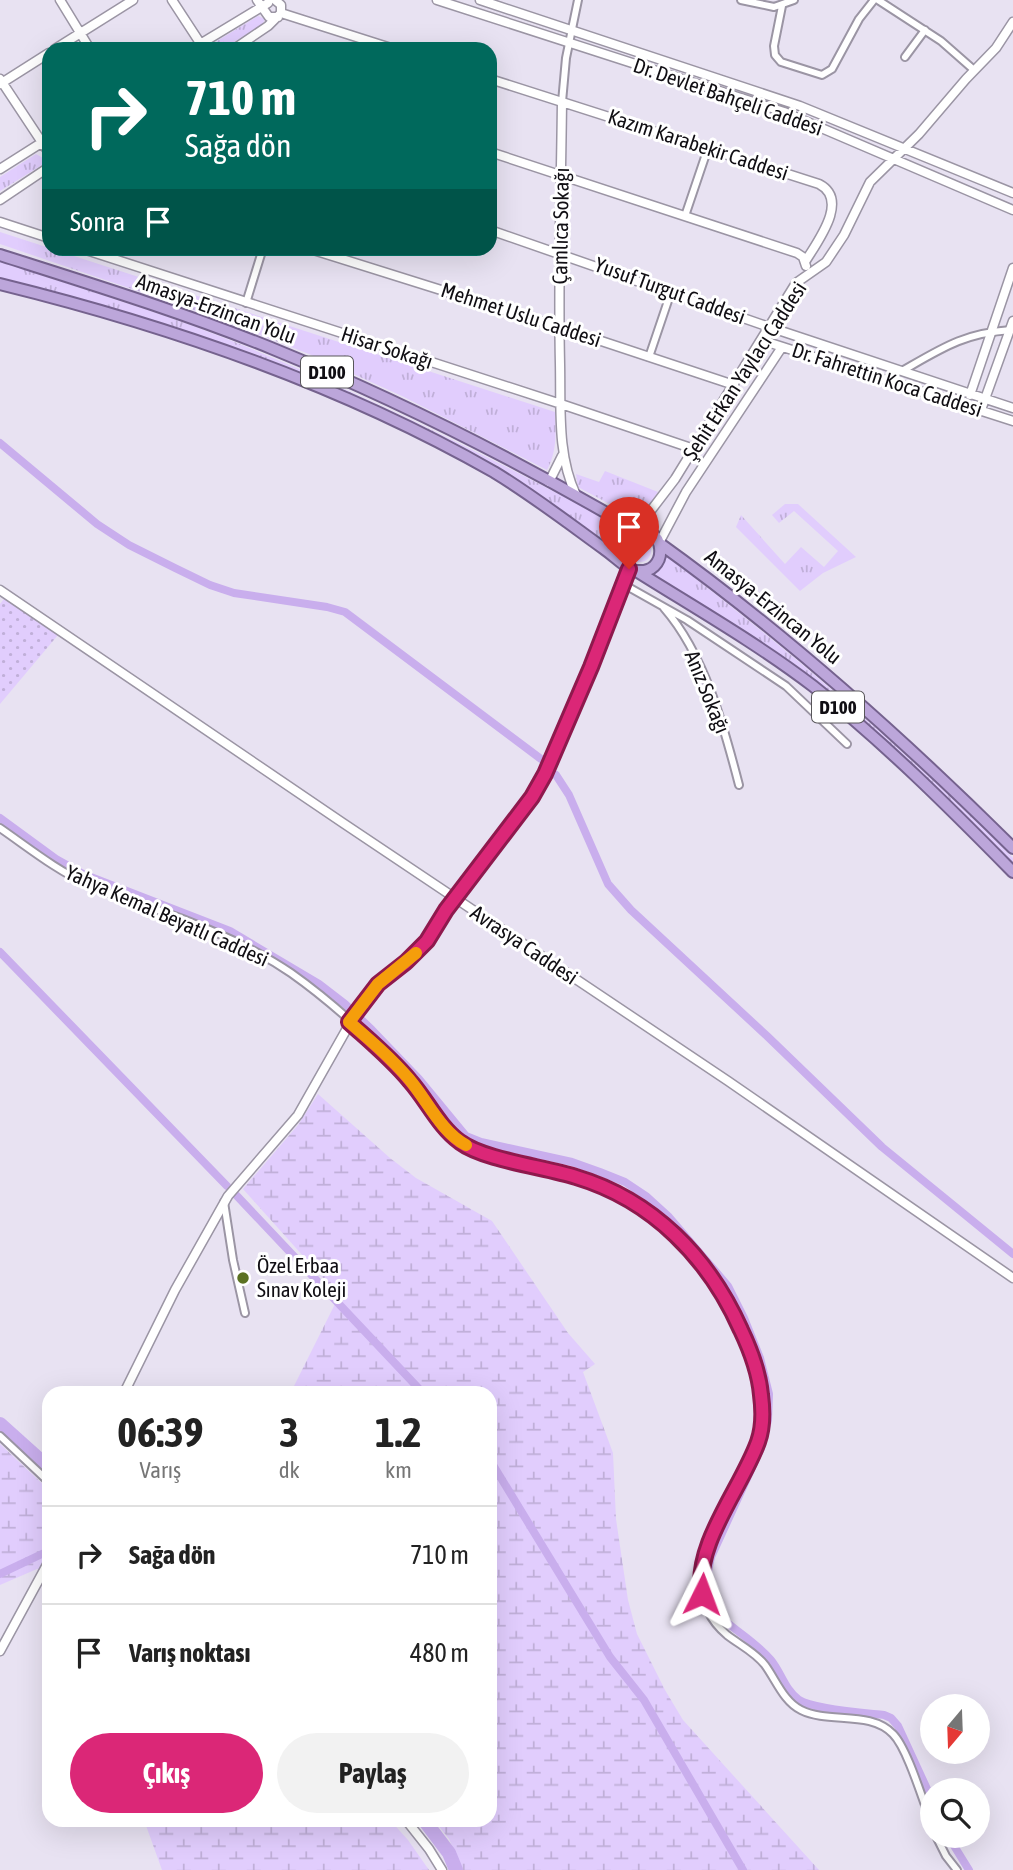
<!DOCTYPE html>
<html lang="tr">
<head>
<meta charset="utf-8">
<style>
	:root { --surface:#fff; --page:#f2f2f2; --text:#222; --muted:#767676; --line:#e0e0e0; --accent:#db2777 }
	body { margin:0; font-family:"Asap Condensed",sans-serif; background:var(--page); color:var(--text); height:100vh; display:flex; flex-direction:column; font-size:26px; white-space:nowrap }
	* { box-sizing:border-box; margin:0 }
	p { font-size:23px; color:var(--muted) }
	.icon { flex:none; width:38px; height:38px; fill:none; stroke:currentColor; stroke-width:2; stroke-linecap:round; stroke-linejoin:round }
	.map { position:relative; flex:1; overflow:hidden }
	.details { position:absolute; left:42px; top:1386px; width:455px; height:441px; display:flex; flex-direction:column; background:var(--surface); border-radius:21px; box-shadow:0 7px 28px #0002 }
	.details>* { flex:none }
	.top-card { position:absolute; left:42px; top:42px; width:455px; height:214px; border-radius:21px; box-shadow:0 7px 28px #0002; background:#00695c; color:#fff; overflow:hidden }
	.needle { width:46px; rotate:199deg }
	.controls { position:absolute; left:920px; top:1694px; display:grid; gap:14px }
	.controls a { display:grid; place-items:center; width:70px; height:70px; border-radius:50%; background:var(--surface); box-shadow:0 7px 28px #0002; font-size:35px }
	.pin { position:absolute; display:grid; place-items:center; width:60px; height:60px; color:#fff; margin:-72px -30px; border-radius:50% 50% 50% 0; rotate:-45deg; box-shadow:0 0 7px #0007 }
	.pin .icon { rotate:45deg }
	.me { position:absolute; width:77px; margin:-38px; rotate:3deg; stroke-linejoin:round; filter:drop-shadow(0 0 5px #0008) }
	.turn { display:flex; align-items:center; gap:24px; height:147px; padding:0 28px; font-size:32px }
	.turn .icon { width:91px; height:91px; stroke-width:2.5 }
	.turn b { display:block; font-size:49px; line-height:60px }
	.then { display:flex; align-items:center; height:66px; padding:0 28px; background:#0003; gap:14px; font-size:26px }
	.eta { display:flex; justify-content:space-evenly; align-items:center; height:119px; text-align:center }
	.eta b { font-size:42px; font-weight:700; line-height:49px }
	.primary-button { display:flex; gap:14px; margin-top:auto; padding:14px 28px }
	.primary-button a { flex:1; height:80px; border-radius:42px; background:var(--accent); color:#fff; font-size:28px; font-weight:700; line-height:80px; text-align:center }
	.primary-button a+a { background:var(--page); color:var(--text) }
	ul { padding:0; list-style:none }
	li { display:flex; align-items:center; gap:21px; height:98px; padding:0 28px; border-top:2px solid var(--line) }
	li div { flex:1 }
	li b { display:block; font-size:26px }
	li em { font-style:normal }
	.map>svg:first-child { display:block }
	.grass { fill:url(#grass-tufts) }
	.wetland { fill:url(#wetland-marsh) }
	.garden { fill:url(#garden-dots) }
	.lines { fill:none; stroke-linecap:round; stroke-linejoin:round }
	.canal { stroke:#c9aeed; stroke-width:8 }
	.river { stroke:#c9aeed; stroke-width:14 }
	.minor-casing { stroke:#9b95a4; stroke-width:10 }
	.tertiary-casing { stroke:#9b95a4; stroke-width:11 }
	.trunk-casing { stroke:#75628e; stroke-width:14 }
	.minor { stroke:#fff; stroke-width:6 }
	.tertiary { stroke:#fff; stroke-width:8 }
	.trunk { stroke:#bca6da; stroke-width:10 }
	.route-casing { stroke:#8e194d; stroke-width:18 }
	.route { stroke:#db2777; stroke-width:12 }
	.slow { stroke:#f59e0b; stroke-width:12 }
	.poi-dot { fill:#5b7122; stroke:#fff; stroke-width:2.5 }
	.labels { text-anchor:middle; stroke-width:6; stroke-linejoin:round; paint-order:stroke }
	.shield { fill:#fff; stroke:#58565a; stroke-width:2 }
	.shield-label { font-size:19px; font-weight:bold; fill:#100e13 }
	.street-label { font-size:21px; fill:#100e13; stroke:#fff }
	.poi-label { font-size:21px; fill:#100e13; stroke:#fff; text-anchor:start }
</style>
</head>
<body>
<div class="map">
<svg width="1013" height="1870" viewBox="0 0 1013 1870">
	<defs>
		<pattern id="grass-tufts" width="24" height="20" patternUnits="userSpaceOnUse" patternTransform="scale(1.75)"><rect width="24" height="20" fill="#e1cdfd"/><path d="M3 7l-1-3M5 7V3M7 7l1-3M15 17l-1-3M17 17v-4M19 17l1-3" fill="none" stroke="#c0afd8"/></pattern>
		<pattern id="wetland-marsh" width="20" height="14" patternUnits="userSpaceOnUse" patternTransform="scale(1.75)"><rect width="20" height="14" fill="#e1cdfd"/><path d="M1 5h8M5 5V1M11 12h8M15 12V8" fill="none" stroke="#c0afd8"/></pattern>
		<pattern id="garden-dots" width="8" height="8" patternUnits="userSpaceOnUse" patternTransform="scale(1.75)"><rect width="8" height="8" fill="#e1cdfd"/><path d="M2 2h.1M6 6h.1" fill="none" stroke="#c0afd8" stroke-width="1.8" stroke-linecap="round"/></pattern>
	</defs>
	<rect width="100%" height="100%" fill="#e8e2f2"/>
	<path class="grass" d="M258 16 265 19 262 25 224 48 219 49 215 46 217 41Z
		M36 154 43 158 42 165 0 191V177Z
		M0 232 555 412C556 432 557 452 547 470L402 396 309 354 211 316 0 244Z
		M0 261C74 287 149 308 222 337 361 392 494 459 625 529L614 548C585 528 557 505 527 486 485 460 440 439 395 417 267 356 139 310 0 278Z
		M605 471 658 492C651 502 644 515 630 515L578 487 576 474 599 482Z
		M785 504H798L856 557 823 573 800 591 736 527 741 515 785 564 801 547 824 567 838 551 794 511 779 523 772 515Z
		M629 551a11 11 0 1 1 22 0a11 11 0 1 1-22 0Z
		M666 556C789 649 904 749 1013 858V865L827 691 770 648 654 576Z"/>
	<path class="wetland" d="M318 1094 390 1158 416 1178 492 1221 568 1333 595 1364 583 1372 613 1453 616 1519 628 1600 637 1634 665 1690 683 1720 819 1870H463L449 1839 434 1820H490V1393H284L293 1388 339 1296 243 1189 298 1125Z
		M0 1444 49 1490V1571L37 1569 0 1585Z
		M144 1820H390L408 1840 429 1870H162Z"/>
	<path class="garden" d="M4 599 58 635 0 704V604Z"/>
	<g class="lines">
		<path class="canal" d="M0 443 97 524 129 545 175 568 210 585 234 593 327 607 345 612 541 759
			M556 775 569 795 608 884 631 910 767 1036 882 1147 1013 1254
			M0 818 56 859 83 874 230 931 319 984 345 1004 372 1030 419 1079 466 1136 481 1142 572 1162 600 1172 625 1182 646 1196 669 1217 728 1286 744 1318 760 1358 769 1394 768 1420 761 1448 711 1557C695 1621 738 1622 771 1660 781 1672 785 1690 799 1700 815 1710 865 1713 884 1715L891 1718 898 1726 933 1802
			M0 952 227 1186
			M237 1196 423 1393
			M490 1460 610 1657 644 1700 743 1870
			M0 1574 44 1553
			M948 1836 969 1870"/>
		<path class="river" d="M0 1424 49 1468
			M424 1820 449 1853 456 1870"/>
		<defs>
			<path id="minor" d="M741 0 774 7 794 0
				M878 0 941 41 974 70
				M782 6 774 46 775 55 781 62 822 75 832 69 859 19 874 0
				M905 57 925 30
				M562 102 566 58 578 0
				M685 216 708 148
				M246 303 263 248
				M649 357 671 292
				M902 371C942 348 964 333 1011 330
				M623 584 687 620 786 686 847 744
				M664 608C705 655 724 727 739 785
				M0 828C29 848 56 870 89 885 111 895 135 901 158 910 204 926 251 946 291 973 332 1002 376 1042 409 1080 426 1100 440 1129 463 1144 478 1153 496 1156 513 1160 540 1167 568 1173 595 1183 690 1219 776 1336 758 1440L706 1553C697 1584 701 1613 727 1635 740 1645 755 1652 765 1665 776 1680 784 1702 801 1710 829 1724 870 1710 893 1734 908 1749 924 1805 933 1827
				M224 1202 233 1260 245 1313
				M0 1436 49 1482
				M936 1836 946 1856 957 1870"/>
			<path id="tertiary" d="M60 0 90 49
				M172 0 204 49
				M257 0 269 17H278
				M275 0 281 5V13
				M437 0 784 112 1013 210
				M480 0 800 106 1013 193
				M281 13 394 49
				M55 49 133 0
				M192 49 268 3
				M234 49 268 26 281 13
				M0 79 49 153
				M490 79 819 184C850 200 817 242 805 262
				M0 84 49 53
				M562 102C561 189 558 277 560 364 561 408 557 455 576 495
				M490 152 797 253 803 257 806 266
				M0 169 49 138
				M0 200 49 167
				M0 222 49 238
				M490 230 769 327 1013 408
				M80 248 561 404 694 449
				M307 248 559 327 734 385
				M761 340 1013 421
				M970 395 1013 268
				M981 410 1013 321
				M549 482 562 456
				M636 530 675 479 796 283 826 262 844 235 870 182 919 134 966 79 996 48 1013 22
				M659 543 686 492 782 347
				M0 590 343 823 728 1081 1013 1278
				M124 1393 175 1290 228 1196 298 1115 362 1002 378 984 406 962 427 941 446 910 532 797 545 774 591 667 629 568
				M0 1651 49 1561
				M406 1820 429 1849 442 1870"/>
			<path id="trunk" d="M0 255C91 284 182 312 271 348 396 399 520 462 636 530
				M0 284C171 326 340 384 494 472 532 495 567 522 603 548 613 555 622 564 632 570 673 580 667 516 629 533L620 546 622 562
				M659 543C786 634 902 738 1013 848
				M638 572C697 609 758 644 813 686 885 743 949 807 1013 872"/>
		</defs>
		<use href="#minor" class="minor-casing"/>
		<use href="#tertiary" class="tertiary-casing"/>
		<use href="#trunk" class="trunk-casing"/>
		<use href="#minor" class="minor"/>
		<use href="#tertiary" class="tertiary"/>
		<use href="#trunk" class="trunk"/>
	</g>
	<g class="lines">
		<defs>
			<path id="route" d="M629 569 591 667 545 774 532 797 446 910 427 941 406 962 378 984 349 1022C370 1041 392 1059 410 1081 427 1100 439 1127 460 1142 484 1160 545 1167 576 1177 653 1200 709 1258 741 1330 751 1351 759 1372 761 1395 763 1410 763 1428 758 1442 741 1489 694 1544 702 1594"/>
		</defs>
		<use href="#route" class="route-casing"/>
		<use href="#route" class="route"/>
		<path class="slow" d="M416 953 378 984 349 1022C370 1040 391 1058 409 1079 427 1100 441 1132 466 1145"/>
	</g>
	<circle class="poi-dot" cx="243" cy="1278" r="7"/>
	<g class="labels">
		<g class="shield">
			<rect x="301" y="356.5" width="52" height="31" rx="5"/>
			<rect x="812" y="691.5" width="52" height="31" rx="5"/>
		</g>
		<g class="shield-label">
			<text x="327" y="379">D100</text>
			<text x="838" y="714">D100</text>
		</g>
		<g class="street-label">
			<text transform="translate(728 97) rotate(19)" y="7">Dr. Devlet Bahçeli Caddesi</text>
			<text transform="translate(698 145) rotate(18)" y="7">Kazım Karabekir Caddesi</text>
			<text transform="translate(561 226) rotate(-89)" y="7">Çamlıca Sokağı</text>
			<text transform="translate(670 291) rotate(20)" y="7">Yusuf Turgut Caddesi</text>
			<text transform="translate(216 309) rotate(20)" y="7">Amasya-Erzincan Yolu</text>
			<text transform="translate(521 315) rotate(18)" y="7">Mehmet Uslu Caddesi</text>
			<text transform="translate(387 348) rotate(18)" y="7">Hisar Sokağı</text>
			<text transform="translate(745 371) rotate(-57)" y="7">Şehit Erkan Yaylacı Caddesi</text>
			<text transform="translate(887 380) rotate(18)" y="7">Dr. Fahrettin Koca Caddesi</text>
			<text transform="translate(773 607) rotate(39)" y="7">Amasya-Erzincan Yolu</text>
			<text transform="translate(707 692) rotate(68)" y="7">Anız Sokağı</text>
			<text transform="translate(167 916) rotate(24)" y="7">Yahya Kemal Beyatlı Caddesi</text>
			<text transform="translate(524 945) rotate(34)" y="7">Avrasya Caddesi</text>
		</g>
		<g class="poi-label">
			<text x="257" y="1273">Özel Erbaa<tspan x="257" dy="24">Sınav Koleji</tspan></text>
		</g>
	</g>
</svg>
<div class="controls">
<a><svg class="needle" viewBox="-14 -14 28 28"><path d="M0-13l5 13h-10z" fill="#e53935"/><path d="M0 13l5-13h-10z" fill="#767676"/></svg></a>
<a><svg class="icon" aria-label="search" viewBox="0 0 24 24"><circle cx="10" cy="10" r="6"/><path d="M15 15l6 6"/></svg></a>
</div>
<div class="pin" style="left:629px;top:569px;background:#d93025"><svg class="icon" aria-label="arrive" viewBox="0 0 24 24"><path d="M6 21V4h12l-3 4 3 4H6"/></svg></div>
<svg class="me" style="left:702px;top:1594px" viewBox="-20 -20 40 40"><path d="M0-17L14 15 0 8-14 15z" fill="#db2777" stroke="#fff" stroke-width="4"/></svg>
<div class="top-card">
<div class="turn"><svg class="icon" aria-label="right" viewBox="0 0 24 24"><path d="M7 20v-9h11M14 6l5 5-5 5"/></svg><div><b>710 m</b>Sağa dön</div></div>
<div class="then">Sonra<svg class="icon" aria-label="arrive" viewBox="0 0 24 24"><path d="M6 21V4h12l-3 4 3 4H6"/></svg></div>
</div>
<section class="details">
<div class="eta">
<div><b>06:39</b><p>Varış</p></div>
<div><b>3</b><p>dk</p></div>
<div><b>1.2</b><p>km</p></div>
</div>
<ul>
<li><svg class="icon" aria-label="right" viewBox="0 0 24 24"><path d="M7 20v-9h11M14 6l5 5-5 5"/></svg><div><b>Sağa dön</b></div><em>710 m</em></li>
<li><svg class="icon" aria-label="arrive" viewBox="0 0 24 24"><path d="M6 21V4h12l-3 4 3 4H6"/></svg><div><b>Varış noktası</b></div><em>480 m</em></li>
</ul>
<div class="primary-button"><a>Çıkış</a><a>Paylaş</a></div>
</section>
</div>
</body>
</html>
